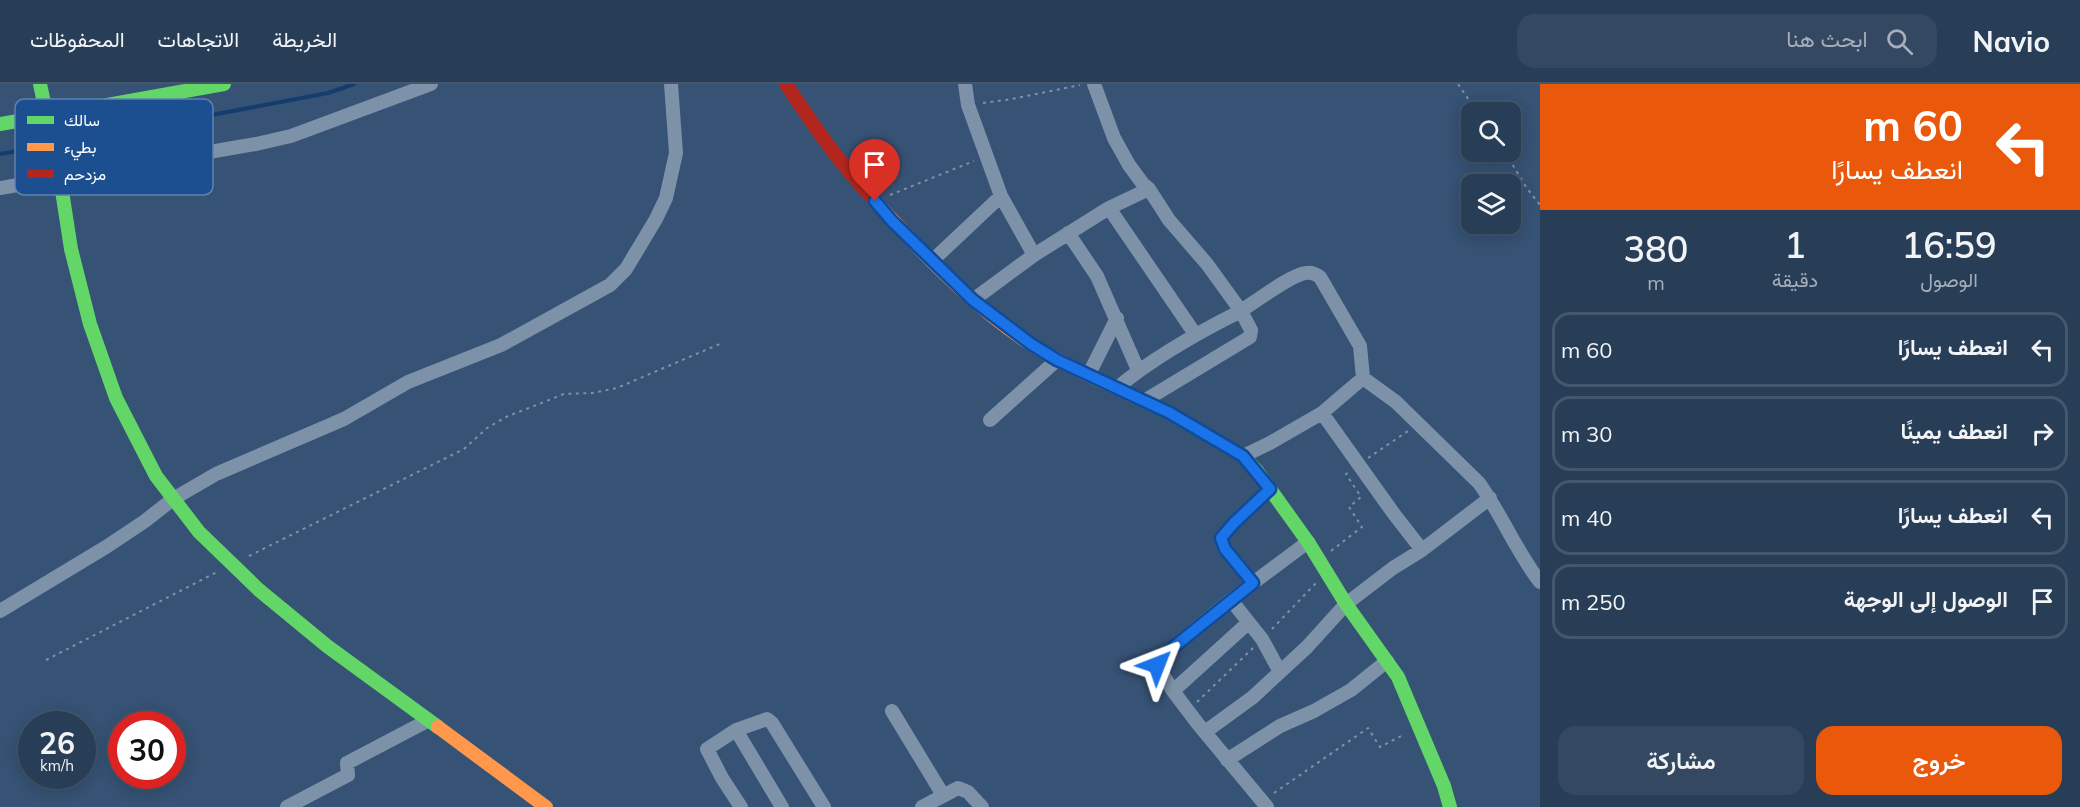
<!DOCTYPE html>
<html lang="ar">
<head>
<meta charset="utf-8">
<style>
	:root { --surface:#283e57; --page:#344961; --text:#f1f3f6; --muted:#a5aeba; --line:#44576d; --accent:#ea580c }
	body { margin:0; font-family:Mulish,Vazirmatn,sans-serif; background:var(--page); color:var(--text); direction:rtl; height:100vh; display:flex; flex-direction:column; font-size:22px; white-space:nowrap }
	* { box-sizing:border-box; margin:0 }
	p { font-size:20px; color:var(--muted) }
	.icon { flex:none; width:33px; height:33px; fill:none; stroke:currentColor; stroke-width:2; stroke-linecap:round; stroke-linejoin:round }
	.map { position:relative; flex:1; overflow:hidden; direction:ltr }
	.panel { display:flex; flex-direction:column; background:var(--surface); width:540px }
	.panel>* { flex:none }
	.top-card { background:#ea580c; color:#fff; overflow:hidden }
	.tools { position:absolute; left:1461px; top:18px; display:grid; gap:12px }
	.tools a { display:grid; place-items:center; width:60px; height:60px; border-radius:12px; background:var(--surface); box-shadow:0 3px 15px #0003,0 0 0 2px var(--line); font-size:30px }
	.speed { position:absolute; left:18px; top:627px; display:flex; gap:12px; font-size:30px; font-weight:700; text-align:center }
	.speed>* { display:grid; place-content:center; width:78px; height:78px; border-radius:50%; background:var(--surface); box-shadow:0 3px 15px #0003,0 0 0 2px var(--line); line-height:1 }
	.speed small { font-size:15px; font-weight:400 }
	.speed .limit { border:9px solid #d22; background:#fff; color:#111 }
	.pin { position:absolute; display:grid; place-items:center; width:51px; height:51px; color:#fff; margin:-62px -26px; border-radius:50% 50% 50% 0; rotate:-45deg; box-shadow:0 0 6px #0007 }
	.pin .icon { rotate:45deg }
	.me { position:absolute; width:66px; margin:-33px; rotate:45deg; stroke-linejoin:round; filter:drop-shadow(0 0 4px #0008) }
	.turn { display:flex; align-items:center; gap:21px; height:126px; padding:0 18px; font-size:27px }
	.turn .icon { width:78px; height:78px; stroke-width:2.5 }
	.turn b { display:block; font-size:42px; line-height:51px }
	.eta { display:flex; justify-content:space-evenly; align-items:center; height:102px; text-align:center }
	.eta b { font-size:36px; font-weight:600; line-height:42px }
	.cta { display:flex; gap:12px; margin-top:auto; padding:12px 18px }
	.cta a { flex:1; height:69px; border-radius:18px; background:var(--accent); color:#fff; font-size:24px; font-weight:600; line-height:69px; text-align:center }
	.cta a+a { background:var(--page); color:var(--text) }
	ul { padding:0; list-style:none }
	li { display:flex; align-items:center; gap:18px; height:75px; margin:0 12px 9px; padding:0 6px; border:3px solid var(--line); border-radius:18px }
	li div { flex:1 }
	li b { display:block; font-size:22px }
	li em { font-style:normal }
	header { display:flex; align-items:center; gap:36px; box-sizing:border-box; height:84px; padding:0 30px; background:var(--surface); border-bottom:2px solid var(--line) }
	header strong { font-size:28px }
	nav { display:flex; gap:33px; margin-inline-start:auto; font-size:21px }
	.search { width:420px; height:54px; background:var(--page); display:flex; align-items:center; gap:15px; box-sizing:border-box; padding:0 21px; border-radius:18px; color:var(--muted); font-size:22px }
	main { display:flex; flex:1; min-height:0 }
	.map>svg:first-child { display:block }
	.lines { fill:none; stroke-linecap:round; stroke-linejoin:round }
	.stream { stroke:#153c6e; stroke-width:4 }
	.path { stroke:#7d92a8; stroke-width:2; stroke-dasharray:3 4.5; stroke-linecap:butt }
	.street { stroke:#7d92a8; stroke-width:14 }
	.fast { stroke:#63d668; stroke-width:14 }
	.slow { stroke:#ff974d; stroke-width:14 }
	.jam { stroke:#b3261e; stroke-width:14 }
	.route-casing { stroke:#114b97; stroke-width:15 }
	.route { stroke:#1a73e8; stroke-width:10 }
	.key { fill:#1b4f8f; stroke:#5f84b1; stroke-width:1.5 }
	.key-label { font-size:16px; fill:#fff }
</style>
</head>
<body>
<header>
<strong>Navio</strong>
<div class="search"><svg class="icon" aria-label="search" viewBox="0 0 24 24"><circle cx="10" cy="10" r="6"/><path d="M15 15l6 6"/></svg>ابحث هنا</div>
<nav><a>الخريطة</a><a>الاتجاهات</a><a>المحفوظات</a></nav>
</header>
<main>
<section class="panel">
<div class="top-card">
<div class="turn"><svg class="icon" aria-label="left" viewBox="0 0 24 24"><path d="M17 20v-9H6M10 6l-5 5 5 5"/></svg><div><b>60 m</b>انعطف يسارًا</div></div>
</div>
<div class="eta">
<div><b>16:59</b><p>الوصول</p></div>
<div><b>1</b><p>دقيقة</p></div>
<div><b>380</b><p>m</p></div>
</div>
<ul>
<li><svg class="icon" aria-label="left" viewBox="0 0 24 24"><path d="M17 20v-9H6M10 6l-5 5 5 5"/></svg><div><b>انعطف يسارًا</b></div><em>60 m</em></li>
<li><svg class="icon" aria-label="right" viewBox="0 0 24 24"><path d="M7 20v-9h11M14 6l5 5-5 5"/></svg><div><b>انعطف يمينًا</b></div><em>30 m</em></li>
<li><svg class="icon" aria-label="left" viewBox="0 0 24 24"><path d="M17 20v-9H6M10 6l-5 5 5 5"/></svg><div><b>انعطف يسارًا</b></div><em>40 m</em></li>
<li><svg class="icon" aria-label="arrive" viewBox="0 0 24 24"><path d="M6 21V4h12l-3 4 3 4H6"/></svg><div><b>الوصول إلى الوجهة</b></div><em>250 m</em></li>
</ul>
<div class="cta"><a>خروج</a><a>مشاركة</a></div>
</section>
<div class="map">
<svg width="1540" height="723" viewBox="0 0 1540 723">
	<rect width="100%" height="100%" fill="#365274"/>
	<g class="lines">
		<path class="stream" d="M58 60 328 9 354 0
			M0 70 47 62"/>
		<path class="path" d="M1458 0 1477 28
			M983 19 1012 15 1080 1
			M1505 68 1526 103 1540 121
			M890 111 974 77
			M1368 374 1408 347
			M1331 467 1362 443 1349 423 1361 413 1346 390 1349 388
			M249 472 464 365 487 344 506 333 564 310 592 309 617 304 722 259
			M1272 545 1316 499
			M46 576 217 488
			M1197 618 1253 564
			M1274 709 1368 644 1380 663 1405 650"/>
		<path class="street" d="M965 0 968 21 1001 112 1034 171 973 216
			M1094 0 1114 54 1129 81 1143 100 1149 105 1169 136 1207 180 1241 227C1255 218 1292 190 1306 189 1311 188 1316 190 1320 193L1360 262 1363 294 1322 329 1270 359 1243 372
			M0 104 256 60 291 52 431 0
			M1109 124 1195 250
			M1068 149 1097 192 1138 286
			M1034 171 1109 124 1149 105
			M934 175 1001 112
			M1089 290 1117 234
			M1363 294 1396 318 1479 399C1502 431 1516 467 1540 498
			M1117 304C1154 273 1197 249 1241 227L1251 246 1250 253 1144 317
			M990 336 1057 276
			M1422 466 1490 414
			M1253 499 1308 458
			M1231 516 1253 499 1225 465 1221 454 1234 439 1270 405
			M0 527 106 463 145 437 173 415 216 390 344 335 408 298 501 261 610 201 626 185 656 135 666 114 676 69 671 0
			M1173 607 1248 539
			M892 627 943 711
			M736 646 782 723
			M1205 648 1253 613 1307 563 1346 520 1393 484 1422 466 1394 430 1322 329
			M1227 676 1280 642 1314 627 1351 606 1387 577
			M287 723 348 691 347 679 427 637
			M741 723 722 694 707 665 736 646 767 635 772 639 824 723
			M922 723 958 704 968 708 982 723
			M1267 723 1198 640 1173 607 1157 581 1160 574 1231 516 1262 555 1280 588"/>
		<path class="fast" d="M40 0 60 94 71 165 90 240 116 314 156 392 199 448 259 506 327 562 438 643
			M0 40 224 0
			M1133 312 1170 329 1243 372 1257 387 1308 458 1346 520 1398 593 1444 702 1450 723"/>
		<path class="slow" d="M874 116C925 172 990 241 1058 276 1082 289 1108 300 1133 312
			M438 643 546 723"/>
		<path class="jam" d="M786 0C813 41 840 80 874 116"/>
	</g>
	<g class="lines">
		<defs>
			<path id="route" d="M875 117 892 137 973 216 1031 260 1057 276 1170 329 1243 372 1270 405 1234 439 1221 454 1225 465 1253 499 1160 574 1157 581"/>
		</defs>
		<use href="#route" class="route-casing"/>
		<use href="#route" class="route"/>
	</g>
	<rect x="15" y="15" width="198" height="96" rx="9" class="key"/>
	<rect x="27" y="32" width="27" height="8" fill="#63d668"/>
	<rect x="27" y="59" width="27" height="8" fill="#ff974d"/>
	<rect x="27" y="86" width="27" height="8" fill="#b3261e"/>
	<g class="key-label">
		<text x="64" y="42">سالك</text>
		<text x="64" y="69">بطيء</text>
		<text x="64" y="96">مزدحم</text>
	</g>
</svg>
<div class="tools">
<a><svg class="icon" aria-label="search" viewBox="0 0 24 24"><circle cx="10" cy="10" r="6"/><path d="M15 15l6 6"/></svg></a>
<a><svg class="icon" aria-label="layers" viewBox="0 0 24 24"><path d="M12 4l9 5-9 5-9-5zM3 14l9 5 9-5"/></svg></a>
</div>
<div class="speed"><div>26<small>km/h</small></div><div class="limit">30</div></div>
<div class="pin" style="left:875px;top:117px;background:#d93025"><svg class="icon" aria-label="arrive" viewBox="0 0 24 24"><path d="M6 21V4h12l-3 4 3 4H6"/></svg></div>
<svg class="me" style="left:1157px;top:581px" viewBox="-20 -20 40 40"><path d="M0-17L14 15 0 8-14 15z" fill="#1a73e8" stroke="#fff" stroke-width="4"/></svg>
</div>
</main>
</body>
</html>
